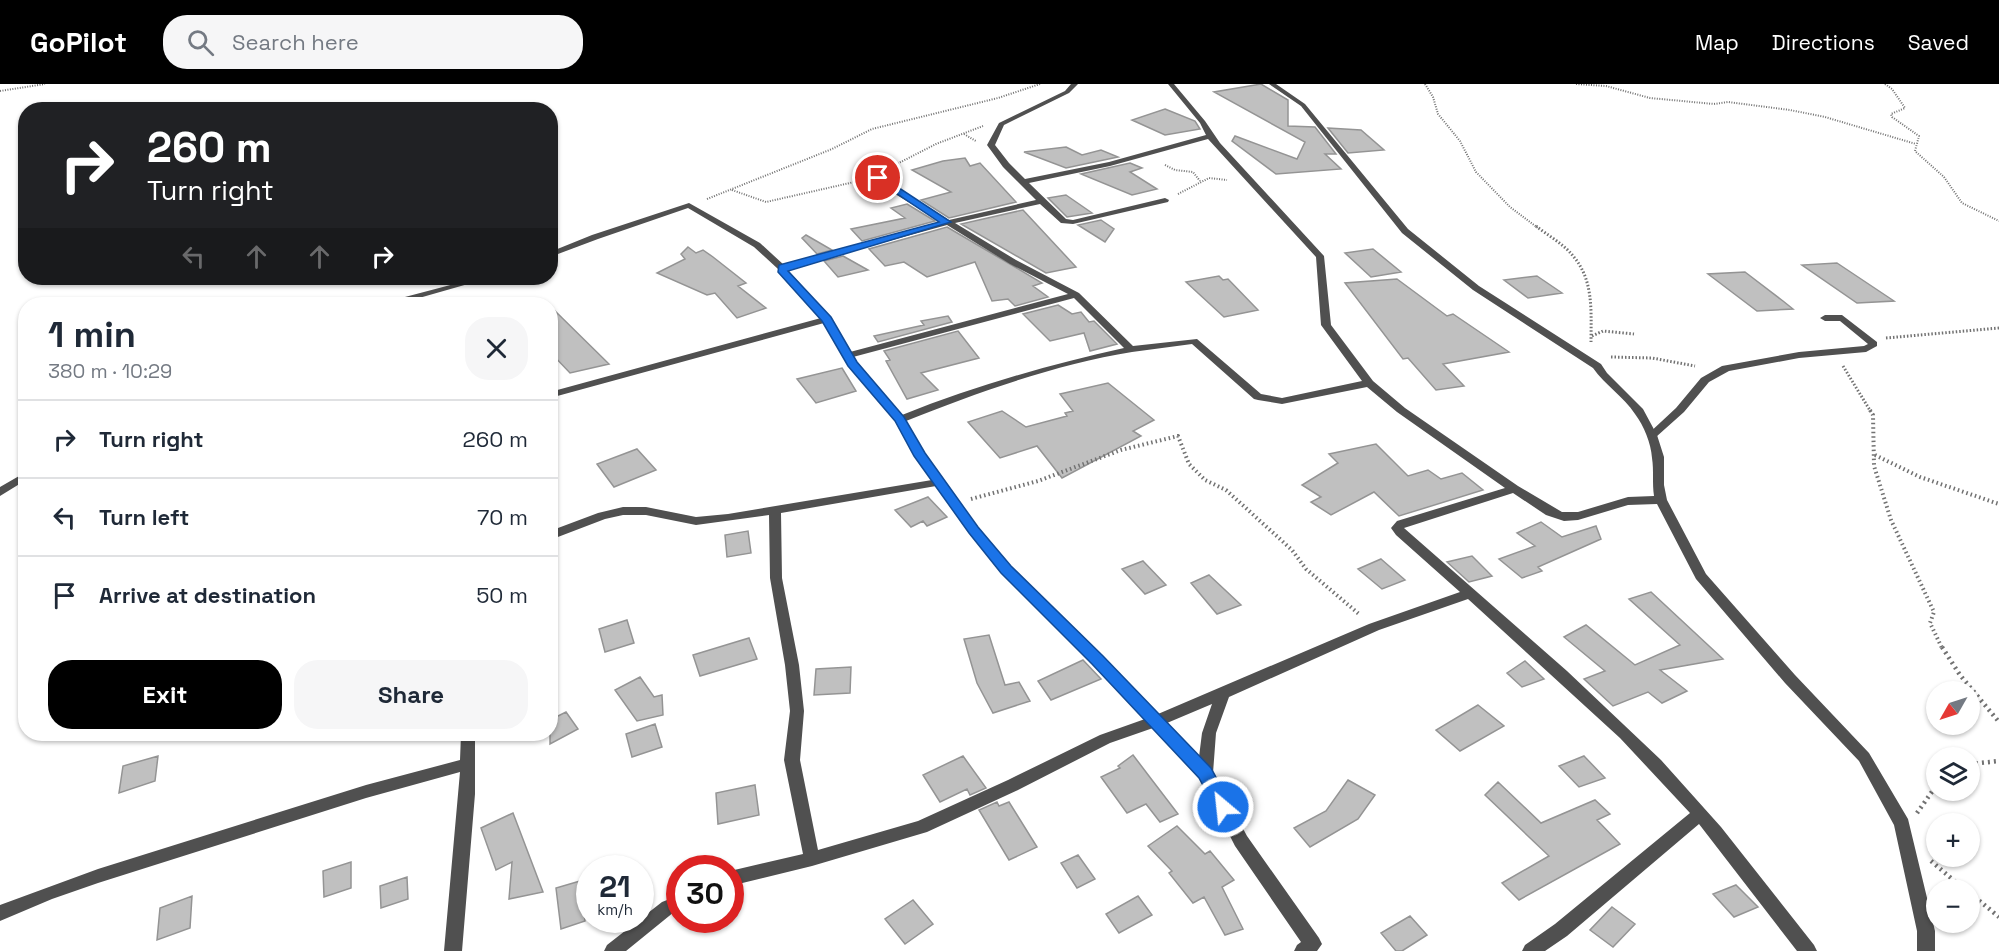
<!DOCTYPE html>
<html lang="en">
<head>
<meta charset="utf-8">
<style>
	:root { --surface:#fff; --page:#f6f6f7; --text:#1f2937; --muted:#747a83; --line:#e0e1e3; --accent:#000 }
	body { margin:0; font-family:"Space Grotesk",sans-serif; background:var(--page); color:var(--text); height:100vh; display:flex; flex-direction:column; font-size:22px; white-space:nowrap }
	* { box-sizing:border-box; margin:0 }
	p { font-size:20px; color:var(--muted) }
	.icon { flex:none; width:33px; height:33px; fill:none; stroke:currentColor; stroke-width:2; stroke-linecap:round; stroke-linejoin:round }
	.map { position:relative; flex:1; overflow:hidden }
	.sheet { position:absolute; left:18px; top:213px; width:540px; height:444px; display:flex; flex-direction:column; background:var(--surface); border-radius:24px; box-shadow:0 2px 4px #0004 }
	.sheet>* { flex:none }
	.guide { position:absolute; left:18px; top:18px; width:540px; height:183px; border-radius:24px; box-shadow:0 2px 4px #0004; background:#202124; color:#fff; overflow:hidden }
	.needle { width:39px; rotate:231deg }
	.buttons { position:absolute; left:1926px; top:597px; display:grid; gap:12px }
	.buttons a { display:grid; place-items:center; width:54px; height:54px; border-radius:50%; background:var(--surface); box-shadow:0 2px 4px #0004; font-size:30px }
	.speed { position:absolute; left:576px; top:771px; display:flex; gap:12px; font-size:30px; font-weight:700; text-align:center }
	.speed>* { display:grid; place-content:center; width:78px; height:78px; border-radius:50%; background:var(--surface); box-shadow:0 2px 4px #0004; line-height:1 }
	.speed small { font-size:15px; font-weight:400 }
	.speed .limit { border:9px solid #d22; background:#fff; color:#111 }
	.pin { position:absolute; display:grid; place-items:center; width:51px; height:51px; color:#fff; margin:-26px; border:3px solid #fff; border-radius:50%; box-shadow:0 2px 6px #0007 }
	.me { position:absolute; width:66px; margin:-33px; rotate:332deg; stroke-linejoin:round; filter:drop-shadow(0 0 4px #0008) }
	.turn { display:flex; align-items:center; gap:21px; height:126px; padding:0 30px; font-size:27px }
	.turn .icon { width:78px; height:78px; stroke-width:2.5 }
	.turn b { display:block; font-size:42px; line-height:51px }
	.lanes { display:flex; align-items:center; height:57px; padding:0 30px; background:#0003; justify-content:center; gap:30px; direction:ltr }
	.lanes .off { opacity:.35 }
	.round { display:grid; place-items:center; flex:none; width:63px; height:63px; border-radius:24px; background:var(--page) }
	.headline { display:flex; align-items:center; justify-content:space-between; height:102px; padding:0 30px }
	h1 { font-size:36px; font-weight:800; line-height:45px }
	.cta { display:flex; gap:12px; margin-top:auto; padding:12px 30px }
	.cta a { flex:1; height:69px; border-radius:24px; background:var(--accent); color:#fff; font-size:24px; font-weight:800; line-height:69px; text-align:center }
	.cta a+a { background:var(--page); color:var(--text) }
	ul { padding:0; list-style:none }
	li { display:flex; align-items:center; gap:18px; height:78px; padding:0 30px; border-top:2px solid var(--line) }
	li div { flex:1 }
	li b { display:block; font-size:22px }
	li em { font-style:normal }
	header { display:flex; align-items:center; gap:36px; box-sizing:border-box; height:84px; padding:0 30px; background:var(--accent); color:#fff }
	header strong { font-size:28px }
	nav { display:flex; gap:33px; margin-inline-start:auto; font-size:21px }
	.search { width:420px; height:54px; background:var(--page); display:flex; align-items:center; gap:15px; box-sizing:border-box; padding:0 21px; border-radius:24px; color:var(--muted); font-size:22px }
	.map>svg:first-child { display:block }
	.building { fill:#c0c0c0; stroke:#949494; stroke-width:1.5 }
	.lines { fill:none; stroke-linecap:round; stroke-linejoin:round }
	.path-far3 { stroke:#727272; stroke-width:2; stroke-dasharray:1 1.5; stroke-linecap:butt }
	.path-far2 { stroke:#727272; stroke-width:3; stroke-dasharray:1.5 2; stroke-linecap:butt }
	.path-far1 { stroke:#727272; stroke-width:4; stroke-dasharray:1.5 3; stroke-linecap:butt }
	.path { stroke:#727272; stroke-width:4.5; stroke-dasharray:2 4; stroke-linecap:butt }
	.lane { fill:#505050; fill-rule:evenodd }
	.street { fill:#505050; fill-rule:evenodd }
	.route { fill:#1a73e8; stroke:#114b97; stroke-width:1.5 }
</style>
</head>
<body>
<header>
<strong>GoPilot</strong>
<div class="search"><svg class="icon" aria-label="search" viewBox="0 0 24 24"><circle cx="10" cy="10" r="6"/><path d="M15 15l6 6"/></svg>Search here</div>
<nav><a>Map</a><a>Directions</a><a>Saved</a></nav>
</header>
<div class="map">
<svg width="1999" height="867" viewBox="0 0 1999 867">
	<rect width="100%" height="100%" fill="#fff"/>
	<path class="building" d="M1261 0 1288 16V42L1315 43 1336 70H1325L1341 85 1276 90 1232 57 1235 52 1297 75 1305 58 1214 8Z
		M1165 25 1195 37 1200 45 1165 51 1132 36Z
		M1328 44 1361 46 1384 66 1348 69Z
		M1066 63 1082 71 1101 66 1118 73 1066 84 1024 68Z
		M965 74 970 82 980 79 1016 118 949 134 921 116 951 108 912 86 943 77Z
		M1130 79 1142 84 1130 88 1157 105 1132 111 1081 90Z
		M1066 111 1092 129 1067 133 1048 114Z
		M907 120 935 137 862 157 851 145 905 134 891 124Z
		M1023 126 1076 183 1046 189 961 140Z
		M1101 136 1114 145 1105 158 1078 141Z
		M947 143 1042 199 1033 202 1048 213 1015 222 1008 215 992 217 975 178 927 193 904 178 885 182 869 165Z
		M806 151 832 166 817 170 802 154Z
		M688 163 696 169 703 166 713 173 746 199 738 202 766 224 737 234 715 209 707 211 657 189 685 175 681 170Z
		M1373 165 1401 188 1371 193 1345 169Z
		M843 172 868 186 838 193 824 177Z
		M1837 179 1894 217 1857 219 1802 181Z
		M1745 188 1783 217 1793 225 1757 227 1708 190Z
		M1219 192 1223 196 1228 195 1258 226 1224 233 1186 198Z
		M1537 192 1562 209 1528 214 1504 196Z
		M1397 195 1447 232 1453 230 1509 268 1443 280 1464 302 1436 306 1408 274 1403 275 1345 199Z
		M1058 221 1072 230 1081 228 1089 238 1094 237 1117 260 1090 267 1084 249 1050 257 1023 230Z
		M550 222 609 280 570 289 550 268Z
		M948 232 952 238 878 258 874 252 924 241 921 237Z
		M958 247 979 274 921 289 938 306 907 315 886 277 890 276 884 267Z
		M842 284 856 307 816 319 797 295Z
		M1108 299 1154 336 1133 347 1141 352 1062 394 1037 362 1000 374 968 338 1002 327 1026 343 1067 332 1065 329 1073 327 1060 310Z
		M1376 360 1408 392 1428 386 1441 395 1462 389 1483 406 1399 432 1374 408 1331 431 1311 418 1321 413 1302 401 1338 379 1329 370Z
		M637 365 656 386 614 403 597 380Z
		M928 413 947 433 927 442 923 437 911 443 895 426Z
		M1541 438 1562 453 1596 442 1601 455 1538 483 1542 487 1522 494 1499 475 1535 462 1517 449Z
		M748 447 751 469 727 473 725 451Z
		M1472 472 1492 492 1469 498 1447 478Z
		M1381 475 1405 496 1382 505 1358 485Z
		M1143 477 1166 501 1145 510 1122 485Z
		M1209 491 1241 521 1217 530 1191 499Z
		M1651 508 1723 575 1660 586 1687 607 1662 619 1648 608 1613 622 1584 595 1605 587 1564 553 1586 541 1635 581 1680 561 1629 515Z
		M627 536 634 559 605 568 599 545Z
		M989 551 1005 601 1019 598 1030 617 993 629 977 599 964 555Z
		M749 554 757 575 700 592 693 571Z
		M1083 576 1101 595 1051 616 1038 597Z
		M1525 577 1544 595 1522 603 1507 589Z
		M851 583 850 609 814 611 816 585Z
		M640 593 654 613 662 611 663 631 637 637 615 606Z
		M1478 621 1504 642 1460 667 1436 646Z
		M566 628 578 645 550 660V636Z
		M655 640 662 663 632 673 626 650Z
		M1133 671 1152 696 1178 730 1160 738 1146 720 1127 729 1101 693 1120 684 1118 682Z
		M158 672 155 697 119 709 123 682Z
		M963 672 986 704 970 711 967 705 940 718 923 691Z
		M1584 672 1605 694 1579 703 1559 682Z
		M1348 696 1375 711 1358 735 1310 763 1294 744 1326 727Z
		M1498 698 1541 739 1595 716 1610 730 1597 736 1620 760 1519 816 1502 799 1549 772 1485 711Z
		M755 701 759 731 718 740 716 709Z
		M997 718 999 722 1009 718 1037 763 1009 776 979 726Z
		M513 729 543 808 509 815 512 778 496 786 481 744Z
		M1177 742 1205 770 1210 767 1234 796 1222 803 1243 845 1225 851 1204 813 1193 819 1169 789 1172 787 1148 762Z
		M1078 771 1095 795 1077 804 1061 779Z
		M351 778V804L324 813 323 787Z
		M407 793 408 815 381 824 380 802Z
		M580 797 585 837 561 845 556 804Z
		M1736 801 1758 823 1734 833 1713 810Z
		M192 812 190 844 157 856 160 824Z
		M1138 812 1152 831 1119 849 1106 830Z
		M913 816 933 840 905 860 885 835Z
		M1612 823 1635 840 1613 863 1590 846Z
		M1410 832 1427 851 1402 867H1396L1381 849Z"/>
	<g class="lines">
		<path class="path-far3" d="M1425 0 1433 13 1438 30 1460 57 1476 88 1510 123 1538 144
			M1576 0 1606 2 1650 14 1714 20 1728 18 1790 26 1825 33 1916 60
			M1885 0 1892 5 1905 24 1891 30 1892 33 1919 52 1915 67 1944 93 1962 119 1999 137
			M0 7 45 0
			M964 50 976 57
			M1165 81 1175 86 1193 88 1200 97
			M891 83 936 60 983 42
			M732 106 766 118 863 96
			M1178 110 1209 94 1227 96
			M707 115 832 65 872 45 998 14 1040 0"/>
		<path class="path-far2" d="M1536 142C1547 151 1564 160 1573 172 1594 196 1591 228 1591 258
			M1592 252 1603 247 1634 250
			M1886 254 1999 244
			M1611 273 1652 274 1695 282
			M1843 282 1871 328"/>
		<path class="path-far1" d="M1870 326 1873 331 1874 382 1891 436 1934 528 1930 539 1942 564
			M1875 371 1920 393 1999 420
			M971 415 1038 397 1121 366 1178 352 1189 380 1205 396 1226 406 1292 466 1306 485 1359 530"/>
		<path class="path" d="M1942 563 1960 591 1999 638
			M1970 680 1999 677
			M1917 729 1936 702
			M1931 777 1965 806
			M1970 809 1999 833"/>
		<path class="lane" d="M1842 231 1877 258V262L1866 268 1799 274 1729 287 1709 298 1684 328 1656 353H1648L1647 351 1676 324 1701 294 1722 282 1799 268 1864 262 1868 260 1840 237H1825L1820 234 1825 231Z"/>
		<path class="street" d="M1071 0H1078L1069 9 1004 41 995 61 1009 79 1025 95 1109 78 1206 51 1200 39 1168 0H1174L1205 37 1220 59 1324 172 1331 241 1373 297 1405 324 1518 402 1562 428H1578L1628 413 1654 412C1652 399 1654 387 1652 374 1651 359 1644 342 1635 330 1624 313 1605 301 1593 284L1473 206 1402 149 1301 22 1269 0H1276L1305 20 1408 145 1479 202 1601 280 1607 289 1643 325 1657 351 1664 373V401L1667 416 1706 490 1795 591 1869 669 1908 735 1935 847V867H1917V847L1894 741 1859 677 1785 599 1696 495 1657 420 1628 421 1578 436 1564 437 1546 431 1513 409 1404 444 1567 587 1661 676 1721 743 1814 861 1817 867H1797L1699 740 1567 852 1545 867H1522L1525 861 1555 840 1690 729 1620 654 1468 515 1379 546 1229 613 1216 649 1213 689 1247 752 1319 854 1322 860 1317 867H1294L1297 861 1301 858 1235 762 1200 693 1153 644 1110 659 1018 706 927 748 812 782 730 802V787L803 770 784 676 790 627 785 581 770 494 769 431 696 441 646 431H623L605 435 550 456V447L598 429 623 423H646L696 433 728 430 932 396 913 370 895 337 847 280 824 239 550 314V308L821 234 778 185 754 163 688 124 598 155 550 173V168L592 151 689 119 760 159 784 181 941 138 882 102 874 94 877 87H880L884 89 882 93 888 98 949 136 1036 116 1003 83 987 61 999 39 1065 7ZM1208 55 1316 173 1321 241 1362 297 1282 314 1261 310 1197 255 1133 262 1079 209 1016 176 955 139 1040 120 1061 139 1073 140 1168 118 1169 116 1165 114 1073 136 1066 135 1029 99 1110 82ZM947 141 1010 180 1068 210 850 268 830 233 787 185ZM1074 214 1124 264C1048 281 974 302 902 331L853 273ZM1192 260 1254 315 1258 316 1282 320 1367 303 1397 328 1505 404 1397 437 1391 444 1396 451 1460 508 1369 540 1158 630 1088 557 1010 483 978 443 924 369 906 337C976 309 1057 280 1132 268 1152 265 1172 263 1192 260ZM936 402 1002 489 1078 565 1145 635 1100 651 1008 696 918 737 818 766 800 676 804 627 799 581 782 494 781 429ZM1212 620 1202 649 1199 673 1167 639Z
			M477 194H489L398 220H384L386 218Z
			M26 388V396L0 412V403Z
			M461 650H475V710L462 867H444L460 688 366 714 98 799 52 815 0 837V821L98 785 366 701 460 676Z
			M680 811V826L674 828 626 867H604L607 861 662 818Z"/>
	</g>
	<path class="route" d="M875 92H881L951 138 788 187 831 233 857 278 904 333 925 369 978 443 1011 482 1103 572 1211 684 1232 723 1229 728 1223 731 1217 728 1199 694 1092 580 1001 489 969 449 914 372 895 337 848 282 822 237 778 188 779 181 939 138 875 95Z"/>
</svg>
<div class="buttons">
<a><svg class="needle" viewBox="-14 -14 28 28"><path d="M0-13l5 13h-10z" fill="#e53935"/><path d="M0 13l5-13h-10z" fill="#747a83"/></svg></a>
<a><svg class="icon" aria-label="layers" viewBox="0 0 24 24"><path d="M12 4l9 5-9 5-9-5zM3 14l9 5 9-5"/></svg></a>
<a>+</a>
<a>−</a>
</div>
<div class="speed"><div>21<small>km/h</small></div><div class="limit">30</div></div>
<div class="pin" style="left:878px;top:94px;background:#d93025"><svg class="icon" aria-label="arrive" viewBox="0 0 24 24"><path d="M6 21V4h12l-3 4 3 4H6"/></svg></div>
<svg class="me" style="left:1223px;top:723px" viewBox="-20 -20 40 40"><circle r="17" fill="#1a73e8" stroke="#fff" stroke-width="3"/><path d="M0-11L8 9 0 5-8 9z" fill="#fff"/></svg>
<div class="guide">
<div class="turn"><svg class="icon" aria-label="right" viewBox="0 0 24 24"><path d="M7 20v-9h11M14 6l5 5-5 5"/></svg><div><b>260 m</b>Turn right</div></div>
<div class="lanes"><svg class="icon off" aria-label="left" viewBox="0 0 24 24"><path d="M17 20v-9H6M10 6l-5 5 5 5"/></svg><svg class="icon off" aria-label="ahead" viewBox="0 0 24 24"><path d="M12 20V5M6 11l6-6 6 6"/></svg><svg class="icon off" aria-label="ahead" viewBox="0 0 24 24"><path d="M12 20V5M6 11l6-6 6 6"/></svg><svg class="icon" aria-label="right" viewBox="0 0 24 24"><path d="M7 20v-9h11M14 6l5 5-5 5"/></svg></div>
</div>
<section class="sheet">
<div class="headline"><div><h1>1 min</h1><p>380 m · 10:29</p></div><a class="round"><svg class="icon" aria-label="close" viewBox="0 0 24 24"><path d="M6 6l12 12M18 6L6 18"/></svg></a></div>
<ul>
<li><svg class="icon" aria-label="right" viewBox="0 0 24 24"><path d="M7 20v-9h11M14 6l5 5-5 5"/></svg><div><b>Turn right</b></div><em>260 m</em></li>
<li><svg class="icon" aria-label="left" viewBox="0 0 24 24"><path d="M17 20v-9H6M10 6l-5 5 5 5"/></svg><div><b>Turn left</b></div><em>70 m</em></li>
<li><svg class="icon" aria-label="arrive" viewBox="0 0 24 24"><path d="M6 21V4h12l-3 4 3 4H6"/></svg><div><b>Arrive at destination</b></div><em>50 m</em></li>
</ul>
<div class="cta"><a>Exit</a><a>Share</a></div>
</section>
</div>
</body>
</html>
